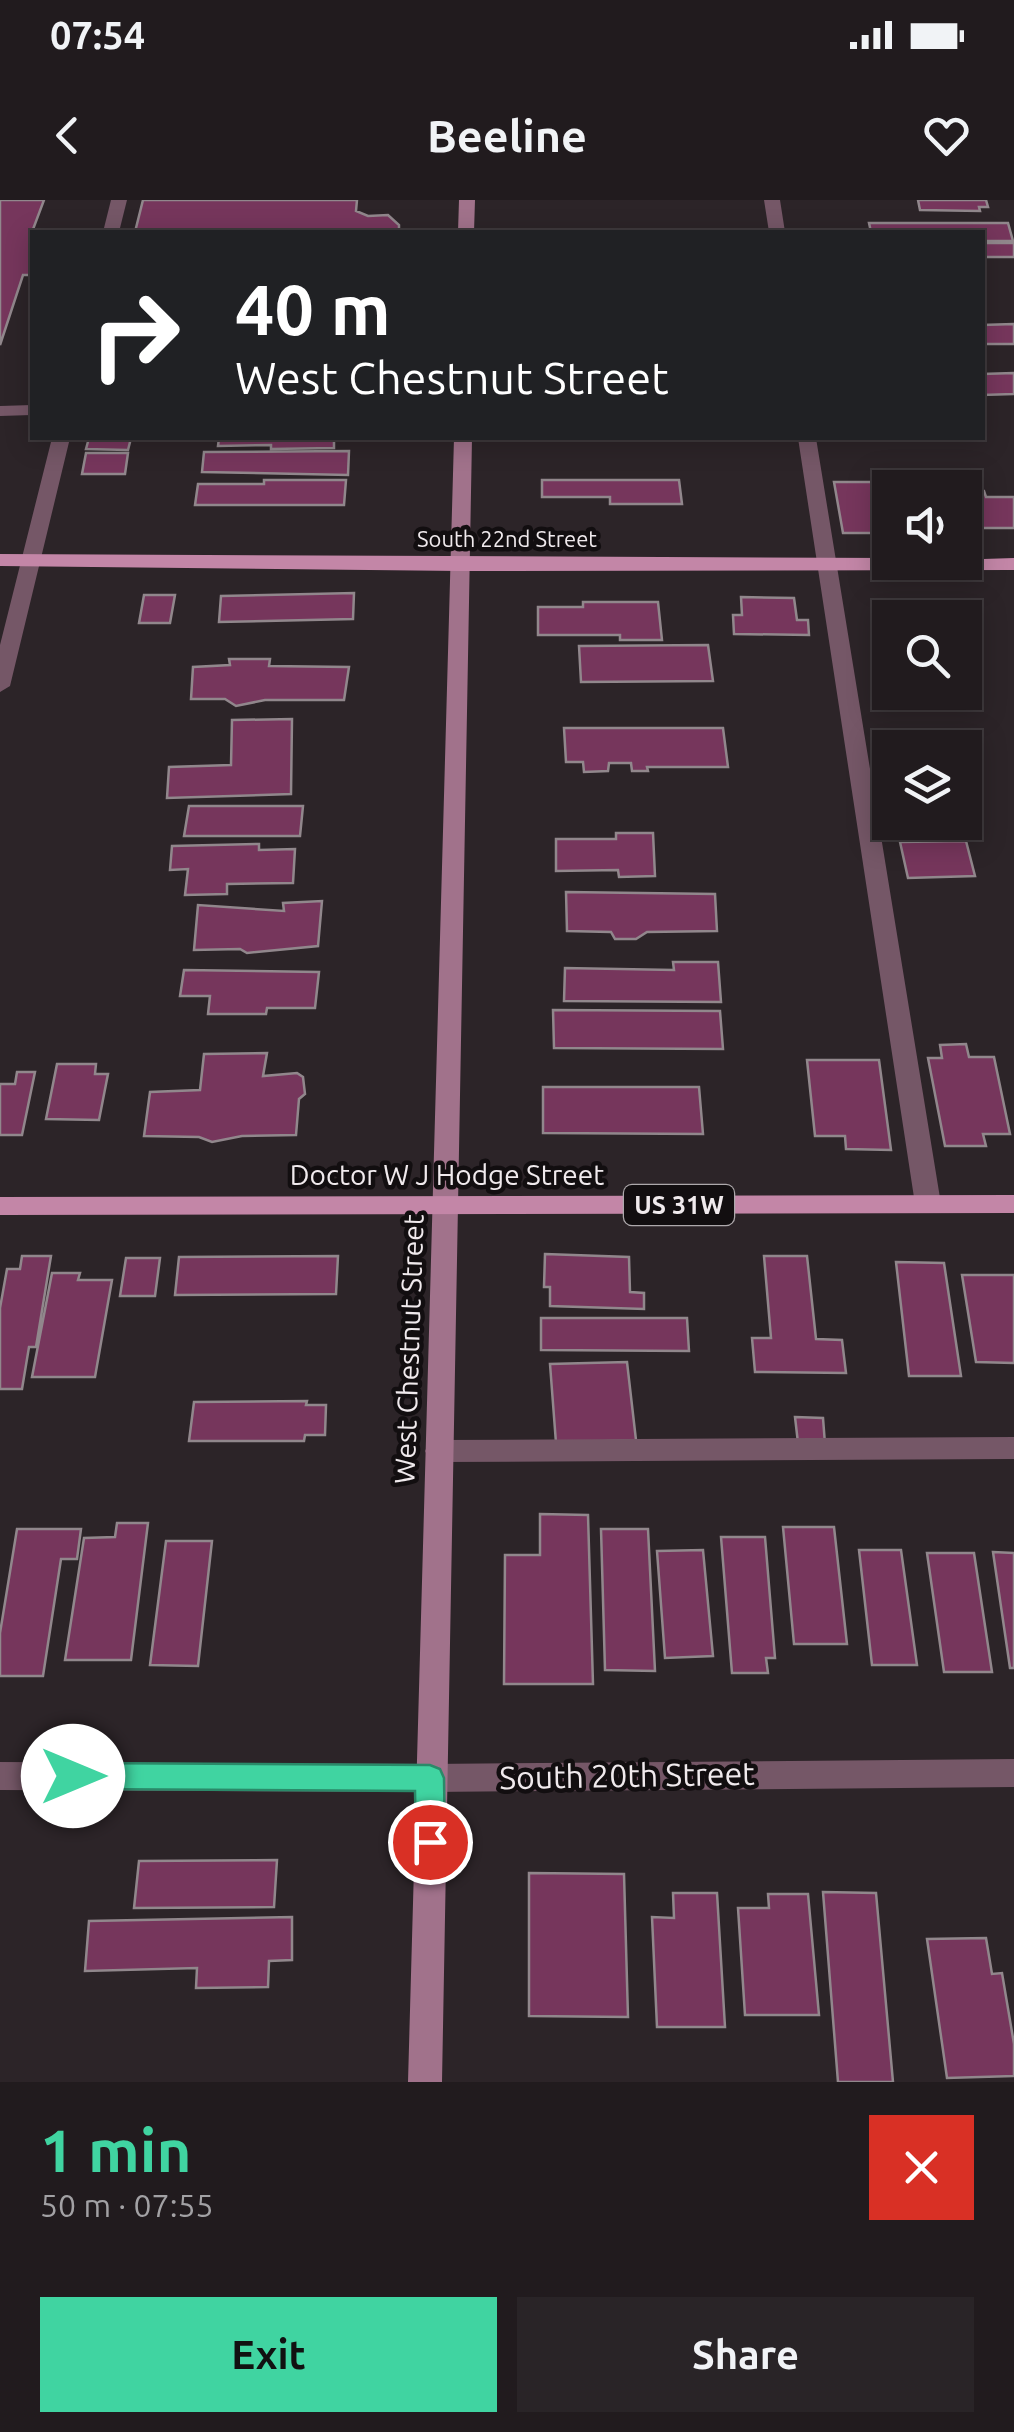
<!DOCTYPE html>
<html lang="en">
<head>
<meta charset="utf-8">
<style>
	:root { --surface:#211b1e; --page:#292427; --text:#f1f3f6; --muted:#a2a1a4; --line:#3e393c; --accent:#40d4a1 }
	body { margin:0; font-family:Ubuntu,sans-serif; background:var(--page); color:var(--text); height:100vh; display:flex; flex-direction:column; font-size:38px; white-space:nowrap }
	* { box-sizing:border-box; margin:0 }
	p { font-size:32px; color:var(--muted) }
	.icon { flex:none; width:55px; height:55px; fill:none; stroke:currentColor; stroke-width:2; stroke-linecap:round; stroke-linejoin:round }
	.map { position:relative; height:1882px; overflow:hidden }
	.details { display:flex; flex-direction:column; background:var(--surface); flex:1 }
	.details>* { flex:none }
	.hud { position:absolute; left:30px; top:30px; width:955px; height:210px; border-radius:0px; box-shadow:0 5px 25px #0003,0 0 0 2px var(--line); background:#202124; color:#fff; overflow:hidden }
	.tools { position:absolute; left:872px; top:270px; display:grid; gap:20px }
	.tools a { display:grid; place-items:center; width:110px; height:110px; border-radius:0px; background:var(--surface); box-shadow:0 5px 25px #0003,0 0 0 2px var(--line); font-size:50px }
	.pin { position:absolute; display:grid; place-items:center; width:85px; height:85px; color:#fff; margin:-42px; border:5px solid #fff; border-radius:50%; box-shadow:0 2px 10px #0007 }
	.me { position:absolute; width:110px; margin:-55px; rotate:90deg; stroke-linejoin:round; filter:drop-shadow(0 0 8px #0008) }
	.turn { display:flex; align-items:center; gap:35px; height:210px; padding:0 40px; font-size:45px }
	.turn .icon { width:130px; height:130px; stroke-width:2.5 }
	.turn b { display:block; font-size:70px; line-height:85px }
	.round { display:grid; place-items:center; flex:none; width:105px; height:105px; border-radius:0px; background:var(--page) }
	.overview { display:flex; align-items:center; justify-content:space-between; height:170px; padding:0 40px }
	h1 { font-size:60px; font-weight:700; line-height:75px; color:var(--accent) }
	.button { display:flex; gap:20px; margin-top:auto; padding:20px 40px }
	.button a { flex:1; height:115px; border-radius:0px; background:var(--accent); color:#111; font-size:40px; font-weight:700; line-height:115px; text-align:center }
	.button a+a { background:var(--page); color:var(--text) }
	.status { display:flex; justify-content:space-between; align-items:center; height:70px; padding:0 50px; background:var(--surface); direction:ltr }
	.status svg { height:28px; fill:currentColor }
	header { display:flex; justify-content:space-between; align-items:center; height:130px; padding:0 40px; background:var(--surface); font-size:45px; font-weight:700 }
	.map>svg:first-child { display:block }
	.building { fill:#76365c; stroke:#91878c; stroke-width:2.5 }
	.lines { fill:none; stroke-linecap:round; stroke-linejoin:round }
	.lane { fill:#755767; fill-rule:evenodd }
	.street { fill:#755767; fill-rule:evenodd }
	.secondary { fill:#a1728b; fill-rule:evenodd }
	.primary { fill:#c386a7; fill-rule:evenodd }
	.route { fill:#40d4a1; stroke:#2a8a69; stroke-width:2.5 }
	.labels { text-anchor:middle; stroke-width:9; stroke-linejoin:round; paint-order:stroke }
	.far-street-label { font-size:22px; fill:#f0eaed; stroke:#120e10 }
	.shield { fill:#120e10; stroke:#ada8ab; stroke-width:2.5 }
	.shield-label { font-size:25px; font-weight:bold; fill:#f0eaed }
	.street-label { font-size:28px; fill:#f0eaed; stroke:#120e10 }
	.near-street-label { font-size:32px; fill:#f0eaed; stroke:#120e10 }
</style>
</head>
<body>
<div class="status"><b>07:54</b><svg viewBox="0 0 49 12"><path d="M0 12V9h3v3zM5 12V6h3v6zM10 12V3h3v9zM15 12V0h3v12zM26 1h20v11H26zM47 4h2v5h-2z"/></svg></div>
<header><svg class="icon" aria-label="back" viewBox="0 0 24 24"><path d="M15 5l-7 7 7 7"/></svg>Beeline<svg class="icon" aria-label="heart" viewBox="0 0 24 24"><path d="M12 20l-8-8c-3-5 5-10 8-4 3-6 11-1 8 4z"/></svg></header>
<div class="map">
<svg width="1014" height="1882" viewBox="0 0 1014 1882">
	<rect width="100%" height="100%" fill="#2c2428"/>
	<path class="building" d="M0 0H44L32 32V75H23L0 145Z
		M143 0H357L356 11 368 16 388 15 399 25V31L135 32Z
		M918 0H986L988 7H979L980 11 920 10Z
		M869 23H1008L1013 41H982V32H871Z
		M982 43H1014V57H982Z
		M1014 124V144H982V125Z
		M1014 173V194L982 195V174Z
		M89 238H131L128 250 86 249Z
		M219 238H334V248L271 249V245L218 246Z
		M349 251 348 275 202 272 204 252Z
		M86 253H128L125 274H82Z
		M264 280H346L344 305H195L198 284H264Z
		M542 280H679L682 304H610V297H542Z
		M834 282H892L890 333H843Z
		M965 291H984L986 297H1014V328H965Z
		M354 393 353 419 219 422 221 396Z
		M144 395H175L170 423H139Z
		M741 397 794 398 797 420H808L809 435 734 434 733 415H742Z
		M583 402H658L662 440H620V435H538V407H583Z
		M708 445 713 481 581 482 579 446Z
		M229 459H270L269 466 349 467 344 500H265L236 506 225 499H191L193 467 230 465Z
		M292 519 291 594 167 598 169 567 231 565 232 520Z
		M564 528H723L728 567H647L648 571H632L631 563H609L608 571 584 572 583 562H566Z
		M189 606H303L300 636H184Z
		M616 633H653L655 676 619 677 618 670 556 671V639H616Z
		M966 641 975 676 908 678 900 642Z
		M259 644V650L295 649 293 683 227 684V694L185 695 188 669 170 670 172 646Z
		M566 692 715 694 717 731 647 732 636 739H615L611 732 567 731Z
		M322 701 318 746 247 753 240 749 194 750 198 705 284 711 283 703Z
		M673 762H718L721 802 564 801 565 768 674 770Z
		M184 770 319 772 315 808H267L266 814H208L210 796H180Z
		M553 810 720 811 723 849 554 848Z
		M966 844 969 857H994L1010 934H983L986 946H945L928 858H942L940 845Z
		M267 853 263 876 297 873 303 877 305 894 299 899 296 935 242 936 212 942 199 937 144 936 150 892 200 890 204 854Z
		M807 860H879L891 950 846 949 845 936H815Z
		M57 864H96L95 874H108L99 920 46 919Z
		M17 872H35L22 935H0V884H15Z
		M543 887H699L703 934 543 933Z
		M545 1054 629 1057 630 1092 644 1093V1109L550 1106V1087H544Z
		M22 1056H51L36 1147H29L22 1189H0V1108L7 1069H20Z
		M338 1056 336 1094 175 1095 179 1057Z
		M764 1056H807L816 1139 842 1140 846 1173 755 1172 752 1138H771Z
		M126 1058H160L155 1096H120Z
		M896 1062 944 1063 961 1176H909Z
		M52 1073H80L78 1080H112L95 1177H32Z
		M962 1075H1014V1163L976 1162Z
		M541 1118H687L689 1151 541 1150Z
		M627 1162 636 1240 556 1243 550 1164Z
		M307 1201 306 1205H326L325 1235H305L304 1241H189L194 1202Z
		M795 1217 823 1218 825 1244 798 1243Z
		M540 1314 588 1315 593 1484H504L505 1355H540Z
		M117 1323H148L131 1460H65L84 1338 115 1337Z
		M783 1327H834L847 1444H794Z
		M17 1329H81L77 1359H61L43 1476H0V1433Z
		M601 1329H648L655 1471 605 1470Z
		M721 1337H765L775 1458H766L768 1473H732Z
		M166 1341H212L198 1466 150 1465Z
		M703 1350 713 1456 665 1458 657 1351Z
		M859 1350H901L917 1465H872Z
		M993 1352 1014 1353V1468H1010Z
		M927 1353H974L992 1472H944Z
		M277 1660 274 1707 134 1708 139 1661Z
		M529 1673 624 1674 628 1817 529 1816Z
		M823 1692 876 1693 893 1882H838Z
		M673 1693H717L725 1827H657L652 1717 674 1718Z
		M768 1694H808L819 1815H745L738 1708H769Z
		M292 1717V1760L269 1761 268 1787 196 1788 197 1768 85 1771 89 1721Z
		M986 1738 992 1774 1002 1773 1014 1844V1876L947 1878 927 1739Z"/>
	<g class="lines">
		<path class="lane" d="M764 0H780L785 32H769Z
			M32 205V215L0 216V206Z
			M798 238H816L941 1004 937 1011H919L915 1004Z
			M1014 1237V1259L439 1262 429 1259 425 1251 429 1243 439 1240Z"/>
		<path class="street" d="M111 0H127L119 32H103Z
			M52 238H70L10 486 0 492V445Z
			M1014 1559V1587L429 1592 0 1590V1562L429 1564Z"/>
		<path class="secondary" d="M459 0H475L474 32H458Z
			M454 238H472L442 1882H408Z"/>
		<path class="primary" d="M0 354 890 358V362L1014 358V370L460 371 0 366Z
			M1014 995V1013L0 1015V997Z"/>
	</g>
	<path class="route" d="M73 1563 430 1565 440 1569 444 1578 445 1642 441 1651 430 1655 420 1651 416 1642 415 1591 73 1589 63 1585 59 1576 63 1567Z"/>
	<g class="labels">
		<g class="far-street-label">
			<text x="507" y="347">South 22nd Street</text>
		</g>
		<rect class="shield" x="624" y="985" width="110" height="40" rx="8"/>
		<g class="shield-label">
			<text x="679" y="1014">US 31W</text>
		</g>
		<g class="street-label">
			<text x="447" y="985">Doctor W J Hodge Street</text>
			<text transform="translate(409 1149) rotate(-88)" y="10">West Chestnut Street</text>
		</g>
		<g class="near-street-label">
			<text transform="translate(627 1576) rotate(-1)" y="11">South 20th Street</text>
		</g>
	</g>
</svg>
<div class="tools">
<a><svg class="icon" aria-label="sound" viewBox="0 0 24 24"><path d="M4 9h4l5-4v14l-5-4H4zM17 9q2 3 0 6"/></svg></a>
<a><svg class="icon" aria-label="search" viewBox="0 0 24 24"><circle cx="10" cy="10" r="6"/><path d="M15 15l6 6"/></svg></a>
<a><svg class="icon" aria-label="layers" viewBox="0 0 24 24"><path d="M12 4l9 5-9 5-9-5zM3 14l9 5 9-5"/></svg></a>
</div>
<div class="pin" style="left:430px;top:1642px;background:#d93025"><svg class="icon" aria-label="arrive" viewBox="0 0 24 24"><path d="M6 21V4h12l-3 4 3 4H6"/></svg></div>
<svg class="me" style="left:73px;top:1576px" viewBox="-20 -20 40 40"><circle r="19" fill="#fff"/><path d="M0-13L10 11 0 6-10 11z" fill="#40d4a1"/></svg>
<div class="hud">
<div class="turn"><svg class="icon" aria-label="right" viewBox="0 0 24 24"><path d="M7 20v-9h11M14 6l5 5-5 5"/></svg><div><b>40 m</b>West Chestnut Street</div></div>
</div>
</div>
<section class="details">
<div class="overview"><div><h1>1 min</h1><p>50 m · 07:55</p></div><a class="round" style="background:#d93025;color:#fff"><svg class="icon" aria-label="close" viewBox="0 0 24 24"><path d="M6 6l12 12M18 6L6 18"/></svg></a></div>
<div class="button"><a>Exit</a><a>Share</a></div>
</section>
</body>
</html>
